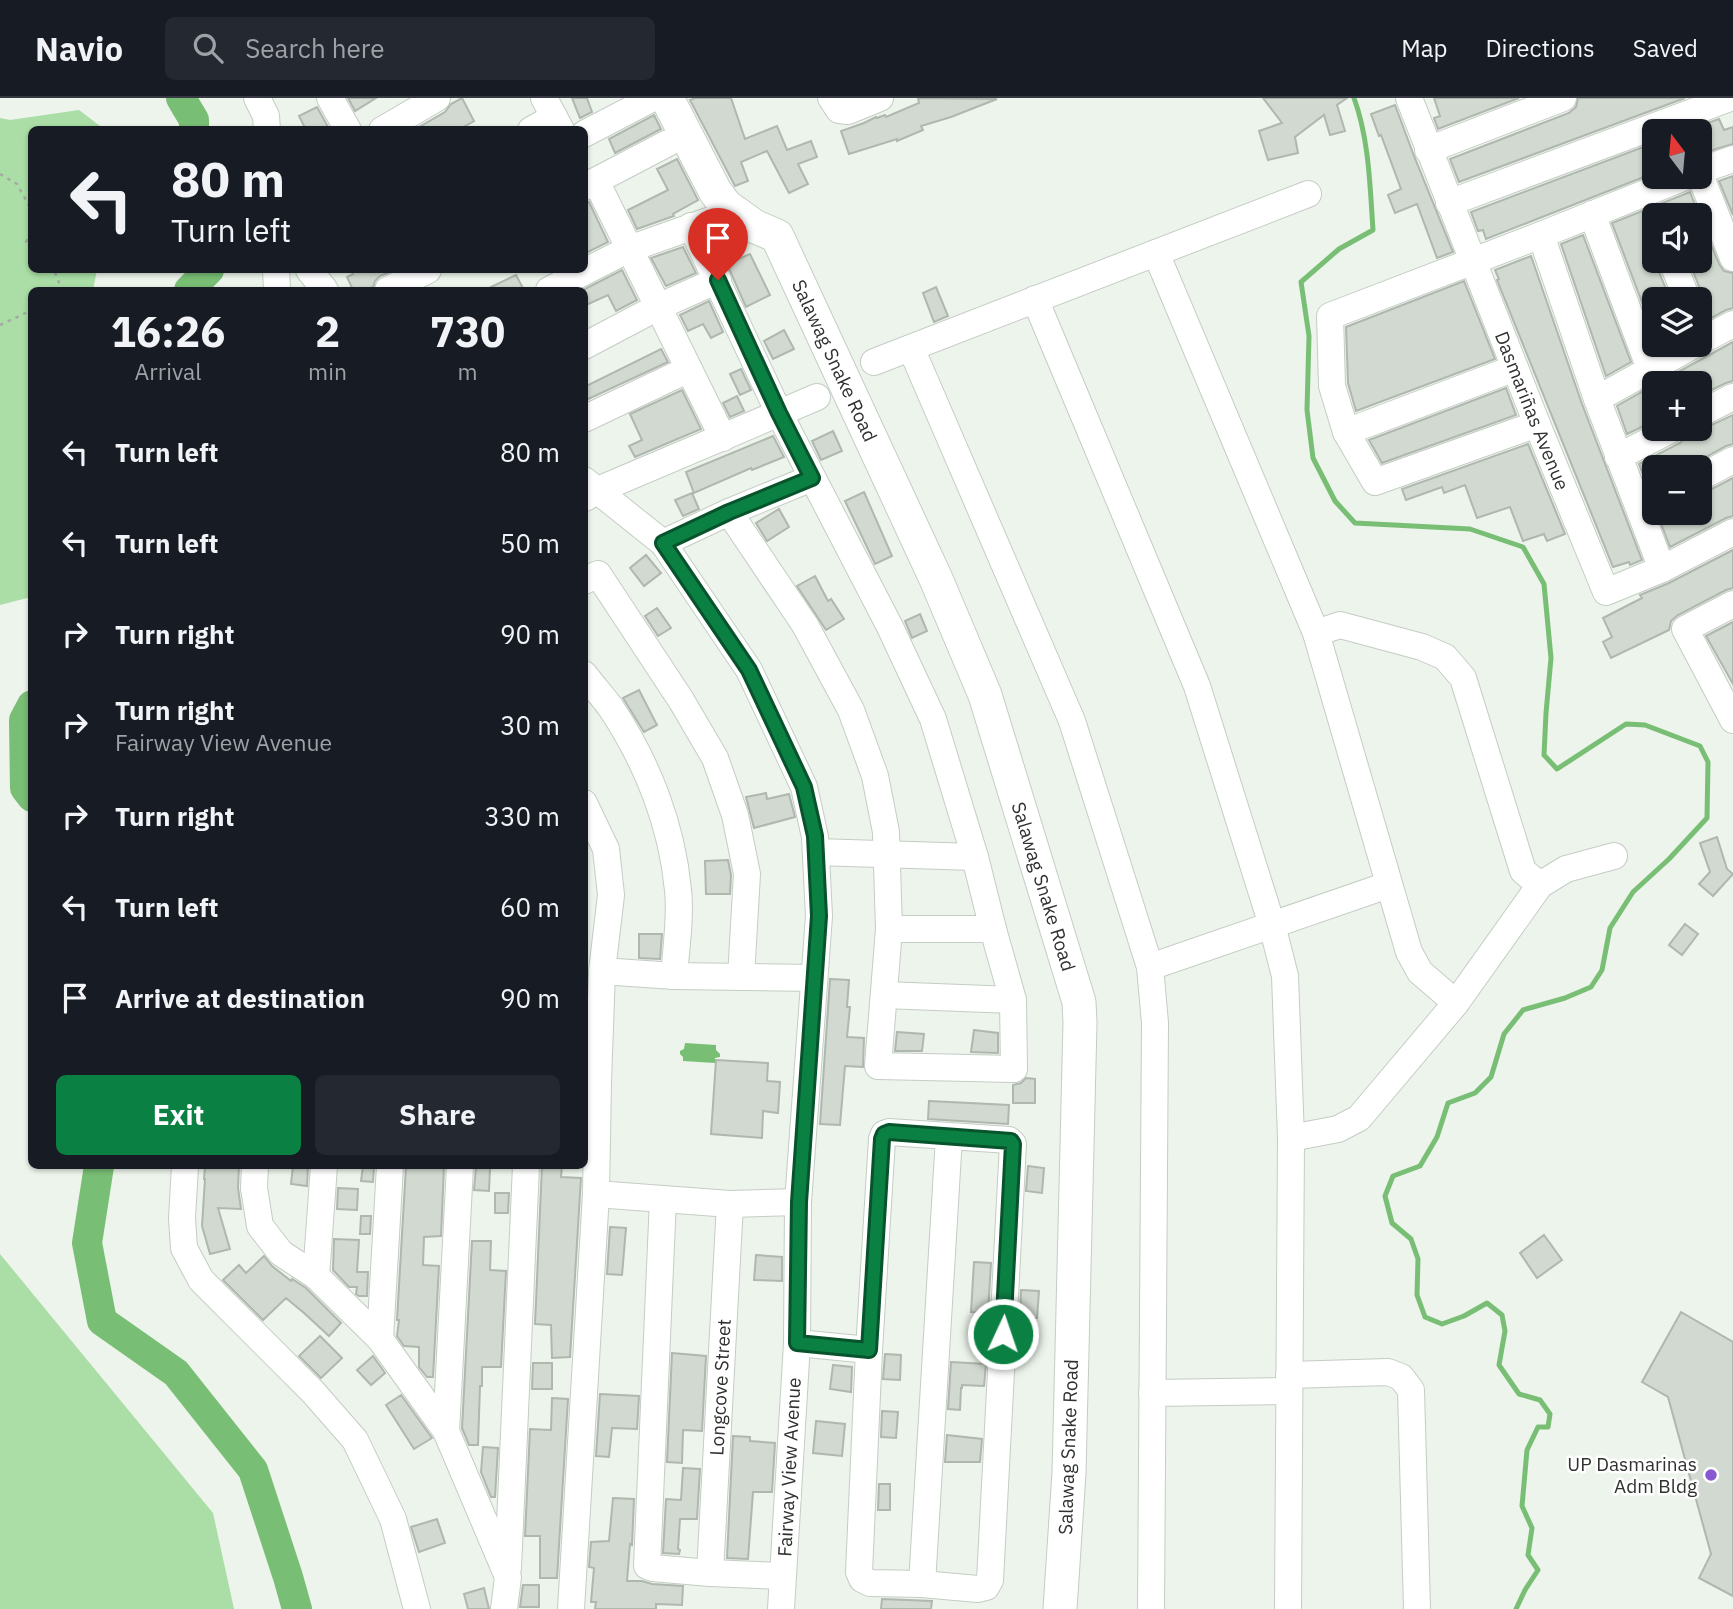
<!DOCTYPE html>
<html lang="en">
<head>
<meta charset="utf-8">
<style>
	:root { --surface:#171b24; --page:#242831; --text:#f1f3f6; --muted:#9ea1a6; --line:#363941; --accent:#0b8043 }
	body { margin:0; font-family:"IBM Plex Sans",sans-serif; background:var(--page); color:var(--text); height:100vh; display:flex; flex-direction:column; font-size:26px; white-space:nowrap }
	* { box-sizing:border-box; margin:0 }
	p { font-size:23px; color:var(--muted) }
	.icon { flex:none; width:38px; height:38px; fill:none; stroke:currentColor; stroke-width:2; stroke-linecap:round; stroke-linejoin:round }
	.map { position:relative; flex:1; overflow:hidden }
	.panel { position:absolute; left:28px; top:189px; width:560px; height:882px; display:flex; flex-direction:column; background:var(--surface); border-radius:10px; box-shadow:0 2px 5px #0004 }
	.panel>* { flex:none }
	.top-card { position:absolute; left:28px; top:28px; width:560px; height:147px; border-radius:10px; box-shadow:0 2px 5px #0004; background:#171b24; color:var(--text); overflow:hidden }
	.needle { width:46px; rotate:344deg }
	.controls { position:absolute; left:1642px; top:21px; display:grid; gap:14px }
	.controls a { display:grid; place-items:center; width:70px; height:70px; border-radius:10px; background:var(--surface); box-shadow:0 2px 5px #0004; font-size:35px }
	.pin { position:absolute; display:grid; place-items:center; width:60px; height:60px; color:#fff; margin:-72px -30px; border-radius:50% 50% 50% 0; rotate:-45deg; box-shadow:0 0 7px #0007 }
	.pin .icon { rotate:45deg }
	.me { position:absolute; width:77px; margin:-38px; rotate:3deg; stroke-linejoin:round; filter:drop-shadow(0 0 5px #0008) }
	.turn { display:flex; align-items:center; gap:24px; height:147px; padding:0 28px; font-size:32px }
	.turn .icon { width:91px; height:91px; stroke-width:2.5 }
	.turn b { display:block; font-size:49px; line-height:60px }
	.eta { display:flex; justify-content:space-evenly; align-items:center; height:119px; text-align:center }
	.eta b { font-size:42px; font-weight:700; line-height:49px }
	.primary-button { display:flex; gap:14px; margin-top:auto; padding:14px 28px }
	.primary-button a { flex:1; height:80px; border-radius:10px; background:var(--accent); color:#fff; font-size:28px; font-weight:700; line-height:80px; text-align:center }
	.primary-button a+a { background:var(--page); color:var(--text) }
	ul { padding:0; list-style:none }
	li { display:flex; align-items:center; gap:21px; height:91px; padding:0 28px }
	li div { flex:1 }
	li b { display:block; font-size:26px }
	li em { font-style:normal }
	header { display:flex; align-items:center; gap:42px; box-sizing:border-box; height:98px; padding:0 35px; background:var(--surface); border-bottom:2px solid var(--line) }
	header strong { font-size:33px }
	nav { display:flex; gap:38px; margin-inline-start:auto; font-size:24px }
	.search { width:490px; height:63px; background:var(--page); display:flex; align-items:center; gap:18px; box-sizing:border-box; padding:0 24px; border-radius:10px; color:var(--muted); font-size:26px }
	.map>svg:first-child { display:block }
	.green { fill:#aadea6 }
	.water { fill:#79be75 }
	.lines { fill:none; stroke-linecap:round; stroke-linejoin:round }
	.stream { stroke:#79be75; stroke-width:5 }
	.river { stroke:#79be75; stroke-width:30 }
	.building { fill:#d1d9d0; stroke:#afb7ae; stroke-width:2 }
	.minor-casing { stroke:#c4cdc4; stroke-width:28 }
	.major-casing { stroke:#c4cdc4; stroke-width:35 }
	.path { stroke:#a5aba4; stroke-width:2.5; stroke-dasharray:3.5 5; stroke-linecap:butt }
	.minor { stroke:#fff; stroke-width:26 }
	.major { stroke:#fff; stroke-width:33 }
	.route-casing { stroke:#07532c; stroke-width:18 }
	.route { stroke:#0b8043; stroke-width:12 }
	.poi-dot { fill:#8858d1; stroke:#fff; stroke-width:2.5 }
	.labels { text-anchor:middle; stroke-width:5; stroke-linejoin:round; paint-order:stroke }
	.street-label { font-size:19px; fill:#2f322f; stroke:#fff }
	.poi-label { font-size:19px; fill:#2f322f; stroke:#fff; text-anchor:end }
</style>
</head>
<body>
<header>
<strong>Navio</strong>
<div class="search"><svg class="icon" aria-label="search" viewBox="0 0 24 24"><circle cx="10" cy="10" r="6"/><path d="M15 15l6 6"/></svg>Search here</div>
<nav><a>Map</a><a>Directions</a><a>Saved</a></nav>
</header>
<div class="map">
<svg width="1733" height="1511" viewBox="0 0 1733 1511">
	<rect width="100%" height="100%" fill="#ecf4eb"/>
	<path class="green" d="M79 12 104 31 32 32V172H97L93 192H32L31 499 0 507V20L10 22Z
		M0 1156 213 1415 234 1511H0Z"/>
	<path class="water" d="M685 945 716 947V952L720 956V959L715 960V965L683 963V959L680 956V953L684 951Z"/>
	<g class="lines">
		<path class="stream" d="M1354 0C1369 41 1370 88 1373 132L1339 151 1301 184 1309 238 1307 312 1313 360 1335 403 1355 425 1470 431 1523 449 1544 486 1551 560 1546 615 1544 657 1557 671 1626 626 1645 627 1700 648 1708 664 1707 720 1669 761 1633 794 1610 830 1602 872 1591 889 1565 900 1523 912 1504 936 1491 979 1475 995 1448 1005 1437 1039 1420 1068 1393 1078 1385 1098 1392 1125 1411 1141 1418 1161 1417 1197 1425 1219 1442 1226 1464 1218 1487 1205 1502 1217 1505 1233 1499 1267 1519 1296 1540 1302 1550 1316 1548 1329H1538L1527 1352 1522 1408 1532 1430 1528 1457 1538 1472 1525 1492 1516 1511"/>
		<path class="river" d="M181 0 194 22V32
			M189 192 209 172
			M32 607 24 622 25 690 32 699
			M99 1068 87 1145 102 1223 176 1275 253 1372 288 1479 297 1511"/>
	</g>
	<path class="building" d="M348 0H376L355 13Z
		M462 0 474 23 458 32H414L445 14 451 6Z
		M572 0H587L592 14 580 20Z
		M695 0H731L745 41 777 28 787 52 811 43 817 59 798 66 808 86 789 95 767 53 741 64 748 83 735 88 690 2Z
		M918 0 997 1 951 19 921 28 923 32 897 43V41L849 56 841 33 864 25 876 19 877 20 885 17 886 19 919 5Z
		M1263 0H1347L1337 7 1345 33 1330 37 1324 17 1295 39 1298 55 1268 62 1259 33 1282 25Z
		M1434 0H1519L1438 31 1434 20 1440 18Z
		M1578 0H1685L1459 84 1450 61 1569 15 1576 9Z
		M1395 7 1414 58 1453 154 1437 160 1417 106 1395 115 1388 97 1401 91 1381 37 1379 38 1371 16Z
		M317 9 328 29 324 32H306L299 18Z
		M654 17 661 31 615 55 609 41Z
		M1719 21 1724 32 1733 29V46L1699 56V33H1686Z
		M1654 45V75L1486 141 1483 132 1478 133 1471 114Z
		M677 61 698 102 673 116 674 118 637 131 628 112 668 92 657 71Z
		M1733 78V117L1719 83Z
		M1690 94 1699 117H1654V163H1657V169L1670 201H1654V236L1612 125Z
		M589 104 608 144 584 156V105Z
		M1699 117 1719 166 1724 173 1733 175V210L1726 212 1702 225 1699 218V211L1703 203 1702 196 1689 163H1699Z
		M1583 137 1631 264 1606 278 1561 146Z
		M683 149 696 175 666 188 651 160Z
		M750 156 770 197 746 209 727 166Z
		M1531 158 1582 306 1642 462 1630 467 1629 464 1613 469 1497 182 1499 181 1495 172Z
		M351 172H394L380 178 375 183 373 189 367 192H353L347 179 353 176Z
		M622 172 637 202 616 213 608 197 584 208V192H583Z
		M516 177 524 192H485Z
		M1464 183 1495 261 1356 313 1348 285 1346 229Z
		M936 189 948 218 934 224 923 195Z
		M709 203 723 234 711 240 703 226 688 233 680 217Z
		M784 232 794 251 773 261 764 243Z
		M1733 244V283L1726 285 1699 298V285H1658Z
		M661 251 668 264 584 303V289Z
		M741 271 751 292 740 297 730 276Z
		M1654 287V323L1627 336 1617 308Z
		M1506 290 1516 317 1382 365 1369 342Z
		M682 292 701 331 635 359 629 348 642 342 630 316Z
		M737 298 744 313 730 319 723 305Z
		M1733 317V346L1726 348 1688 369H1654V405L1639 366 1680 345 1686 339 1688 331 1705 330Z
		M833 333 842 353 821 362 812 343Z
		M773 338 784 359 752 372 751 370 694 395 686 374Z
		M1528 346 1565 436 1547 443 1544 436 1523 443 1510 409 1477 420 1465 387 1444 395 1442 389 1406 402 1402 391Z
		M1733 380V418L1726 420 1670 449 1657 415H1699V396L1706 394Z
		M864 394 892 458 875 466 845 403Z
		M692 395 699 411 683 418 675 402Z
		M779 411 789 429 767 443 756 425Z
		M1733 452V490L1726 492 1678 517 1671 523 1669 532 1611 560 1603 544 1612 539 1603 520 1642 500 1640 497 1669 485Z
		M646 457 661 475 644 488 630 470Z
		M815 478 828 503 831 501 844 521 826 532 797 488Z
		M657 510 671 530 658 538 645 518Z
		M920 516 927 533 912 540 905 523Z
		M1733 524V586L1706 538Z
		M639 592 657 627 644 634 623 600Z
		M766 695 767 701 789 696 795 719 754 730 746 699Z
		M1717 739 1727 771 1733 776 1713 798 1699 786 1710 774 1700 745Z
		M728 762 731 777 730 796H706L705 763Z
		M1685 826 1698 836 1682 857 1669 847Z
		M639 836H662L660 861 639 860Z
		M830 881 849 882 847 909H850L847 939 864 940 863 969 845 968 840 1027 820 1026Z
		M974 932 998 935V955L971 954Z
		M897 934 924 936 922 953H895Z
		M716 962 768 965 767 983 780 984 778 1015 763 1013 762 1040 711 1036Z
		M1026 980 1035 981V1005H1013V987L1021 985Z
		M929 1003 1009 1007 1008 1026 928 1021Z
		M205 1068H239L238 1090 241 1111 218 1110 230 1151 210 1156 202 1128 205 1081H204Z
		M293 1068H308L307 1088 291 1086Z
		M363 1068H374L373 1084 361 1083Z
		M406 1068H444L441 1138 424 1139 423 1167 439 1168 433 1279H427L419 1269V1249L404 1248 397 1238 399 1222H397Z
		M542 1068H562L561 1079 581 1080 570 1259 552 1260 551 1227 535 1226Z
		M1028 1068 1044 1070 1042 1095 1026 1093Z
		M476 1070H490L489 1093 474 1092Z
		M338 1090 358 1091 357 1112 337 1111Z
		M495 1095H509L508 1115H495Z
		M361 1118H371L370 1136H360Z
		M610 1129 626 1130 622 1177 607 1176Z
		M1544 1137 1562 1162 1537 1180 1520 1155Z
		M334 1141 359 1142 357 1174H368L367 1198H359L356 1196 357 1189H349L333 1172Z
		M472 1143H491L490 1172 506 1173 501 1269H482V1288H480L478 1347H469L462 1330Z
		M756 1157 782 1159V1183L754 1182Z
		M264 1158 272 1168 291 1183 292 1181 306 1190 341 1225 329 1238 304 1215 286 1200 263 1222 223 1182 239 1167 246 1175Z
		M974 1164 991 1165 988 1215 971 1214Z
		M1021 1192 1039 1193 1037 1220 1020 1219Z
		M1681 1214 1733 1244V1498L1699 1480 1711 1456 1668 1299 1642 1284Z
		M320 1238 342 1260 321 1280 299 1258Z
		M672 1255 706 1258 702 1333 683 1332 682 1365 667 1364Z
		M885 1256 901 1257 900 1282 883 1281Z
		M373 1258 385 1275 371 1287 357 1272Z
		M951 1264 986 1266 984 1288 962 1287V1290H961L960 1312 948 1311Z
		M533 1265H552V1291H532Z
		M833 1267 852 1269 851 1294 830 1291Z
		M600 1296 639 1298 637 1331 612 1330 609 1359 596 1358Z
		M401 1297 432 1340 414 1351 386 1307Z
		M552 1300 568 1301 557 1480H540V1438H525L530 1331 551 1332Z
		M882 1313 898 1314 896 1340 881 1339Z
		M816 1323 845 1326 842 1358 813 1355Z
		M947 1337 982 1341 980 1364H945Z
		M733 1338 750 1339V1343L775 1345 772 1394H753L748 1461 727 1460Z
		M483 1349 498 1350 495 1399H491L481 1374Z
		M683 1370 700 1371 697 1421H680L678 1451 680 1452 679 1456 663 1455 666 1401 681 1402Z
		M879 1386H890V1412H878Z
		M613 1400 634 1401 632 1447 630 1446 627 1483H642L652 1486 683 1488 682 1507 656 1506V1511H595L596 1504H591L594 1470 589 1469 591 1444 609 1443Z
		M437 1421 445 1445 419 1454 411 1429Z
		M523 1487H539V1509H520Z
		M484 1490 489 1511H468L464 1496Z
		M882 1501 932 1503 931 1511H881Z"/>
	<g class="lines">
		<defs>
			<g id="minor">
				<path d="M257 0 266 18 267 32"/>
				<path d="M330 0 348 32"/>
				<path d="M544 0 561 32"/>
				<path d="M831 0 839 12 848 13 880 0"/>
				<path id="s1" d="M1409 0 1537 326 1606 494 1662 471 1733 434"/>
				<path d="M382 32 437 0"/>
				<path d="M531 32 554 19"/>
				<path d="M584 36 649 2"/>
				<path d="M1428 52 1563 0"/>
				<path d="M1699 73 1733 61"/>
				<path d="M1699 74 1733 160"/>
				<path d="M596 83 723 340"/>
				<path d="M584 89 668 45"/>
				<path d="M1449 105 1730 0"/>
				<path d="M1592 116 1650 271"/>
				<path d="M691 128 779 315 890 529 933 621 975 759 993 831 1013 902 1014 971 878 968 889 831 886 734 875 678 851 612 805 527 729 414"/>
				<path d="M1541 137 1597 301 1662 471"/>
				<path d="M1156 155 1316 535 1409 854 1420 874 1456 905"/>
				<path d="M1672 163 1687 201"/>
				<path d="M276 172 277 192"/>
				<path d="M309 172 325 192"/>
				<path d="M388 192 428 172"/>
				<path d="M549 192 629 151 711 122"/>
				<path d="M1035 201 1197 588 1272 827 1285 878 1291 1040 1288 1511"/>
				<path d="M1699 244 1733 226"/>
				<path d="M584 248 658 209 718 182"/>
				<path d="M911 250 1072 623 1150 869 1155 925 1151 1511"/>
				<path d="M874 264 1308 96"/>
				<path d="M1597 301 1694 247"/>
				<path d="M1699 316 1733 299"/>
				<path d="M584 321 689 271"/>
				<path d="M1537 326 1375 384 1346 334 1332 288 1330 218 1541 137 1685 79"/>
				<path d="M1346 334 1515 270"/>
				<path d="M1618 359 1672 331"/>
				<path d="M1699 380 1733 362"/>
				<path d="M584 382 663 445 749 572 804 689 815 739 819 818 798 1104 797 1245 781 1511"/>
				<path d="M585 400 598 392 817 299"/>
				<path d="M663 445 729 414 812 380"/>
				<path d="M584 483 598 476 681 602 715 660 735 717 747 776 741 879"/>
				<path d="M1733 506 1685 531 1733 622"/>
				<path d="M1316 535 1340 527 1422 549 1445 559 1463 580 1523 773 1540 787"/>
				<path d="M584 576C593 588 603 599 611 610 647 664 672 727 678 792 681 817 676 852 674 878"/>
				<path d="M816 754 975 759"/>
				<path d="M889 831H993"/>
				<path d="M1150 869 1388 787"/>
				<path d="M602 873 674 878 814 880"/>
				<path d="M884 897 1013 902"/>
				<path d="M889 1034 1009 1042 1013 1046 990 1482 986 1489 978 1491 922 1486 870 1485 862 1481 859 1474 869 1252 882 1041 884 1036Z"/>
				<path d="M1291 1040 1338 1031 1359 1020 1456 905 1540 787 1566 771 1614 758"/>
				<path d="M185 1068 182 1120 184 1150 201 1182 313 1294 355 1342 393 1421 417 1511"/>
				<path d="M255 1068 254 1090 260 1128 281 1155 316 1178 380 1241 446 1333 508 1479 504 1511"/>
				<path d="M596 1096 730 1106 798 1104"/>
				<path d="M663 1101 647 1468 653 1470 710 1475 783 1478"/>
				<path d="M316 1178 324 1068"/>
				<path d="M380 1241 390 1068"/>
				<path d="M797 1245 869 1252"/>
				<path d="M1289 1277 1388 1274 1401 1279 1411 1292 1417 1511"/>
				<path d="M1152 1295 1288 1293"/>
				<path d="M446 1333 460 1068"/>
				<path d="M508 1470 526 1068"/>
				<path id="s2" d="M710 1475 730 1106"/>
				<path d="M922 1486 949 1039"/>
				<path d="M571 1511 596 1096 598 984 602 873 611 797 606 751 584 705"/>
			</g>
			<g id="major">
				<path id="s3" d="M667 0 715 93 726 108 754 128 777 138 936 481 985 597 1079 904 1080 925 1069 1375 1060 1511"/>
			</g>
		</defs>
		<use href="#minor" class="minor-casing"/>
		<use href="#major" class="major-casing"/>
		<path class="path" d="M0 76 17 86 32 113
			M32 134 26 144 32 150
			M53 192 59 184 54 172
			M0 227 32 212"/>
		<use href="#minor" class="minor"/>
		<use href="#major" class="major"/>
	</g>
	<g class="lines">
		<defs>
			<path id="route" d="M718 182 779 315 812 380 729 414 663 445 749 572 804 689 815 738 819 818 799 1104 797 1245 869 1252 882 1041 884 1036 889 1034 1011 1043 1013 1046 1003 1236"/>
		</defs>
		<use href="#route" class="route-casing"/>
		<use href="#route" class="route"/>
	</g>
	<circle class="poi-dot" cx="1711" cy="1377" r="7"/>
	<g class="labels">
		<g class="street-label">
			<text dy="7" stroke="none"><textPath href="#s3" startOffset="320">Salawag Snake Road</textPath></text>
			<text dy="7" stroke="none"><textPath href="#s1" startOffset="336">Dasmariñas Avenue</textPath></text>
			<text dy="7" stroke="none"><textPath href="#s3" startOffset="887">Salawag Snake Road</textPath></text>
			<text dy="7" stroke="none"><textPath href="#s2" startOffset="186">Longcove Street</textPath></text>
			<text transform="translate(1068 1349) rotate(-88)" y="7">Salawag Snake Road</text>
			<text transform="translate(789 1369) rotate(-87)" y="7">Fairway View Avenue</text>
		</g>
		<g class="poi-label">
			<text x="1697" y="1373">UP Dasmarinas<tspan x="1697" dy="22">Adm Bldg</tspan></text>
		</g>
	</g>
</svg>
<div class="controls">
<a><svg class="needle" viewBox="-14 -14 28 28"><path d="M0-13l5 13h-10z" fill="#e53935"/><path d="M0 13l5-13h-10z" fill="#9ea1a6"/></svg></a>
<a><svg class="icon" aria-label="sound" viewBox="0 0 24 24"><path d="M4 9h4l5-4v14l-5-4H4zM17 9q2 3 0 6"/></svg></a>
<a><svg class="icon" aria-label="layers" viewBox="0 0 24 24"><path d="M12 4l9 5-9 5-9-5zM3 14l9 5 9-5"/></svg></a>
<a>+</a>
<a>−</a>
</div>
<div class="pin" style="left:718px;top:182px;background:#d93025"><svg class="icon" aria-label="arrive" viewBox="0 0 24 24"><path d="M6 21V4h12l-3 4 3 4H6"/></svg></div>
<svg class="me" style="left:1003px;top:1236px" viewBox="-20 -20 40 40"><circle r="17" fill="#0b8043" stroke="#fff" stroke-width="3"/><path d="M0-11L8 9 0 5-8 9z" fill="#fff"/></svg>
<div class="top-card">
<div class="turn"><svg class="icon" aria-label="left" viewBox="0 0 24 24"><path d="M17 20v-9H6M10 6l-5 5 5 5"/></svg><div><b>80 m</b>Turn left</div></div>
</div>
<section class="panel">
<div class="eta">
<div><b>16:26</b><p>Arrival</p></div>
<div><b>2</b><p>min</p></div>
<div><b>730</b><p>m</p></div>
</div>
<ul>
<li><svg class="icon" aria-label="left" viewBox="0 0 24 24"><path d="M17 20v-9H6M10 6l-5 5 5 5"/></svg><div><b>Turn left</b></div><em>80 m</em></li>
<li><svg class="icon" aria-label="left" viewBox="0 0 24 24"><path d="M17 20v-9H6M10 6l-5 5 5 5"/></svg><div><b>Turn left</b></div><em>50 m</em></li>
<li><svg class="icon" aria-label="right" viewBox="0 0 24 24"><path d="M7 20v-9h11M14 6l5 5-5 5"/></svg><div><b>Turn right</b></div><em>90 m</em></li>
<li><svg class="icon" aria-label="right" viewBox="0 0 24 24"><path d="M7 20v-9h11M14 6l5 5-5 5"/></svg><div><b>Turn right</b><p>Fairway View Avenue</p></div><em>30 m</em></li>
<li><svg class="icon" aria-label="right" viewBox="0 0 24 24"><path d="M7 20v-9h11M14 6l5 5-5 5"/></svg><div><b>Turn right</b></div><em>330 m</em></li>
<li><svg class="icon" aria-label="left" viewBox="0 0 24 24"><path d="M17 20v-9H6M10 6l-5 5 5 5"/></svg><div><b>Turn left</b></div><em>60 m</em></li>
<li><svg class="icon" aria-label="arrive" viewBox="0 0 24 24"><path d="M6 21V4h12l-3 4 3 4H6"/></svg><div><b>Arrive at destination</b></div><em>90 m</em></li>
</ul>
<div class="primary-button"><a>Exit</a><a>Share</a></div>
</section>
</div>
</body>
</html>
